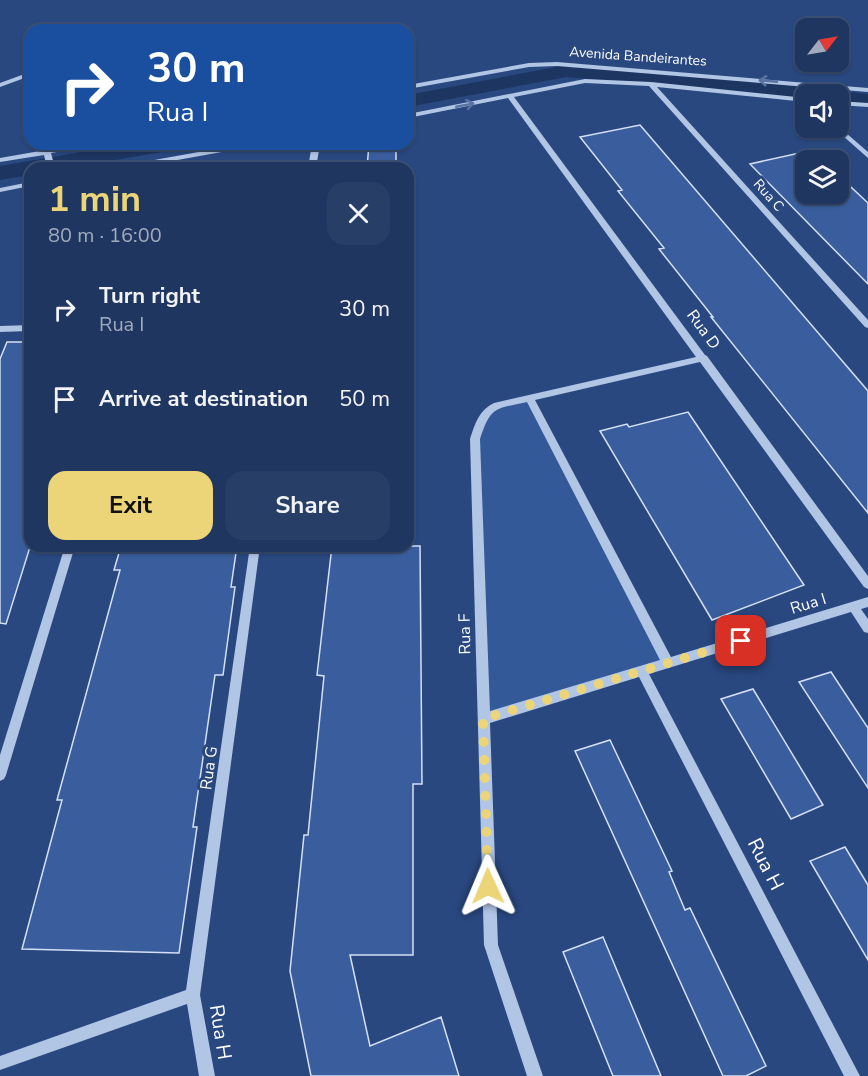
<!DOCTYPE html>
<html lang="en">
<head>
<meta charset="utf-8">
<style>
	:root { --surface:#1f3660; --page:#273e66; --text:#f1f3f6; --muted:#a1abbd; --line:#3c5075; --accent:#ecd478 }
	body { margin:0; font-family:"Nunito Sans",sans-serif; background:var(--page); color:var(--text); height:100vh; display:flex; flex-direction:column; font-size:22px; white-space:nowrap }
	* { box-sizing:border-box; margin:0 }
	p { font-size:20px; color:var(--muted) }
	.icon { flex:none; width:33px; height:33px; fill:none; stroke:currentColor; stroke-width:2; stroke-linecap:round; stroke-linejoin:round }
	.map { position:relative; flex:1; overflow:hidden }
	.panel { position:absolute; left:24px; top:162px; width:390px; height:390px; display:flex; flex-direction:column; background:var(--surface); border-radius:18px; box-shadow:0 2px 4px #0004,0 0 0 2px var(--line) }
	.panel>* { flex:none }
	.guide { position:absolute; left:24px; top:24px; width:390px; height:126px; border-radius:18px; box-shadow:0 2px 4px #0004,0 0 0 2px var(--line); background:#1a4fa0; color:#fff; overflow:hidden }
	.needle { width:39px; rotate:59deg }
	.fabs { position:absolute; left:795px; top:18px; display:grid; gap:12px }
	.fabs a { display:grid; place-items:center; width:54px; height:54px; border-radius:12px; background:var(--surface); box-shadow:0 2px 4px #0004,0 0 0 2px var(--line); font-size:30px }
	.pin { position:absolute; display:grid; place-items:center; width:51px; height:51px; color:#fff; margin:-26px; border-radius:12px; box-shadow:0 3px 9px #0006 }
	.me { position:absolute; width:66px; margin:-33px; rotate:359deg; stroke-linejoin:round; filter:drop-shadow(0 0 4px #0008) }
	.turn { display:flex; align-items:center; gap:21px; height:126px; padding:0 24px; font-size:27px }
	.turn .icon { width:78px; height:78px; stroke-width:2.5 }
	.turn b { display:block; font-size:42px; line-height:51px }
	.round { display:grid; place-items:center; flex:none; width:63px; height:63px; border-radius:18px; background:var(--page) }
	.summary { display:flex; align-items:center; justify-content:space-between; height:102px; padding:0 24px }
	h1 { font-size:36px; font-weight:700; line-height:45px; color:var(--accent) }
	.cta { display:flex; gap:12px; margin-top:auto; padding:12px 24px }
	.cta a { flex:1; height:69px; border-radius:18px; background:var(--accent); color:#111; font-size:24px; font-weight:700; line-height:69px; text-align:center }
	.cta a+a { background:var(--page); color:var(--text) }
	ul { padding:0; list-style:none }
	li { display:flex; align-items:center; gap:18px; height:90px; padding:0 24px }
	li div { flex:1 }
	li b { display:block; font-size:22px }
	li em { font-style:normal }
	.map>svg:first-child { display:block }
	.green { fill:#345998 }
	.lines { fill:none; stroke-linecap:round; stroke-linejoin:round }
	.canal { fill:#1d3561; fill-rule:evenodd }
	.building { fill:#3a5e9d; stroke:#d4e0f5; stroke-width:1.5 }
	.minor { fill:#b1c5e5; fill-rule:evenodd }
	.oneway { stroke:#5974a3 }
	.route { stroke:#ecd478; stroke-width:10; stroke-dasharray:0 18 }
	.labels { text-anchor:middle; stroke-width:6; stroke-linejoin:round; paint-order:stroke }
	.far-street-label { font-size:14px; fill:#fff; stroke:#294880 }
	.street-label { font-size:16px; fill:#fff; stroke:#294880 }
	.near-street-label { font-size:20px; fill:#fff; stroke:#294880 }
</style>
</head>
<body>
<div class="map">
<svg width="868" height="1076" viewBox="0 0 868 1076">
	<rect width="100%" height="100%" fill="#294880"/>
	<path class="green" d="M529 397 668 663 483 719 475 439 490 410Z"/>
	<g class="lines">
		<path class="canal" d="M566 65 816 88 823 90 827 94H806V99L566 77 408 107V95Z
			M838 91 868 94V106L838 103V94H829Z
			M128 144H178L175 149 167 151 69 168H30V175L0 180V166Z"/>
	</g>
	<path class="building" d="M640 125 868 391V513L711 317H713L659 249 664 248 618 191 622 190 580 137Z
		M369 144H396V168H367Z
		M813 150 824 160H806V194H838V175L868 203V284L750 164Z
		M7 342H30V547L6 624 0 623V359Z
		M688 412 804 585 712 620 600 431 627 424 629 427Z
		M121 546H237L231 587H235L223 675H215L193 827H197L179 953 22 949 62 800H57L120 570H114Z
		M332 546H420L422 784H413V955H350L370 1046 441 1017 459 1076H311L290 971 304 835H308L324 676 317 675Z
		M831 672 868 728V788L799 682Z
		M753 689 823 805 791 819 721 699Z
		M610 740 672 871 669 872 685 910 690 908 766 1066 746 1076H723L575 751Z
		M845 847 868 885V960L810 861Z
		M603 937 661 1076H613L563 952Z"/>
	<g class="lines">
		<path class="minor" d="M557 62 868 88V92L557 66 529 67 408 89V85L529 63Z
			M30 72V76L0 87V83Z
			M585 79 651 82 806 98V102L657 87 868 320V328L865 327 649 86 585 83 514 97 705 355 707 356 868 576V589L864 587 700 362 535 400 671 657 868 597V607L861 609 868 619V633L864 632 851 612 649 674 860 1076H844L639 677 490 723 498 945 543 1076H527L484 945 470 439C475 424 479 410 494 403L696 357 508 98 408 118V114ZM527 402 660 660 490 711 480 439C491 406 495 409 527 402Z
			M838 101 868 103V107L838 105Z
			M838 126 868 152V158L834 128Z
			M80 144H96L92 146 51 153 55 168H47L44 155 0 162V158Z
			M243 144H259L255 146 133 168H117L121 166Z
			M312 144H320L316 168H308Z
			M30 182V186L0 192V188Z
			M30 325V331L0 332V326Z
			M65 546H75L6 775 4 779 0 781V755Z
			M250 546H260L200 995 215 1076H199L187 1004 0 1070V1056L186 990Z"/>
	</g>
	<defs><path id="oneway-shaft" d="M-6 0H5M1.5-3L5.5 0L1.5 3" fill="none" stroke-width="1.6" stroke-linecap="round" stroke-linejoin="round" transform="scale(1.5)"/></defs>
	<g class="oneway">
		<use href="#oneway-shaft" transform="translate(768 81) rotate(-175)"/>
		<use href="#oneway-shaft" transform="translate(465 105) rotate(-11)"/>
	</g>
	<g class="lines">
		<path class="route" d="M488 886 483 719 741 641"/>
	</g>
	<g class="labels">
		<g class="far-street-label">
			<text transform="translate(638 56) rotate(4)" y="5">Avenida Bandeirantes</text>
			<text transform="translate(769 195) rotate(48)" y="5">Rua C</text>
		</g>
		<g class="street-label">
			<text transform="translate(704 329) rotate(54)" y="6">Rua D</text>
			<text transform="translate(808 603) rotate(-17)" y="6">Rua I</text>
			<text transform="translate(464 634) rotate(-91)" y="6">Rua F</text>
			<text transform="translate(208 768) rotate(-82)" y="6">Rua G</text>
		</g>
		<g class="near-street-label">
			<text transform="translate(766 864) rotate(63)" y="7">Rua H</text>
			<text transform="translate(221 1032) rotate(81)" y="7">Rua H</text>
		</g>
	</g>
</svg>
<div class="fabs">
<a><svg class="needle" viewBox="-14 -14 28 28"><path d="M0-13l5 13h-10z" fill="#e53935"/><path d="M0 13l5-13h-10z" fill="#a1abbd"/></svg></a>
<a><svg class="icon" aria-label="sound" viewBox="0 0 24 24"><path d="M4 9h4l5-4v14l-5-4H4zM17 9q2 3 0 6"/></svg></a>
<a><svg class="icon" aria-label="layers" viewBox="0 0 24 24"><path d="M12 4l9 5-9 5-9-5zM3 14l9 5 9-5"/></svg></a>
</div>
<div class="pin" style="left:741px;top:641px;background:#d93025"><svg class="icon" aria-label="arrive" viewBox="0 0 24 24"><path d="M6 21V4h12l-3 4 3 4H6"/></svg></div>
<svg class="me" style="left:488px;top:886px" viewBox="-20 -20 40 40"><path d="M0-17L14 15 0 8-14 15z" fill="#ecd478" stroke="#fff" stroke-width="4"/></svg>
<div class="guide">
<div class="turn"><svg class="icon" aria-label="right" viewBox="0 0 24 24"><path d="M7 20v-9h11M14 6l5 5-5 5"/></svg><div><b>30 m</b>Rua I</div></div>
</div>
<section class="panel">
<div class="summary"><div><h1>1 min</h1><p>80 m · 16:00</p></div><a class="round"><svg class="icon" aria-label="close" viewBox="0 0 24 24"><path d="M6 6l12 12M18 6L6 18"/></svg></a></div>
<ul>
<li><svg class="icon" aria-label="right" viewBox="0 0 24 24"><path d="M7 20v-9h11M14 6l5 5-5 5"/></svg><div><b>Turn right</b><p>Rua I</p></div><em>30 m</em></li>
<li><svg class="icon" aria-label="arrive" viewBox="0 0 24 24"><path d="M6 21V4h12l-3 4 3 4H6"/></svg><div><b>Arrive at destination</b></div><em>50 m</em></li>
</ul>
<div class="cta"><a>Exit</a><a>Share</a></div>
</section>
</div>
</body>
</html>
